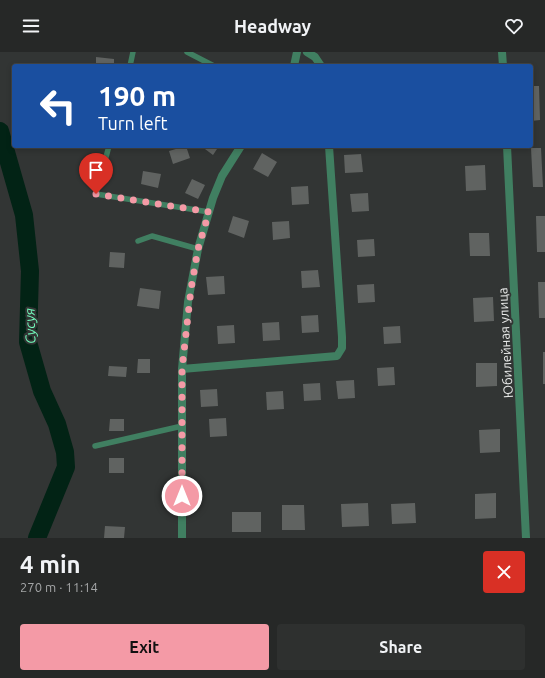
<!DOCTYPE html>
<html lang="en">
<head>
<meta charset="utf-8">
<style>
	:root { --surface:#262827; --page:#2e302f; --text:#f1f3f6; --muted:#a4a6a7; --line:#424444; --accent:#f49aa6 }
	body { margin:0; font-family:Ubuntu,sans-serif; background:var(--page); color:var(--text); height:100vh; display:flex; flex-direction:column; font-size:15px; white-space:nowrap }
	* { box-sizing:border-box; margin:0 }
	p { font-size:13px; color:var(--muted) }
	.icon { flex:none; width:22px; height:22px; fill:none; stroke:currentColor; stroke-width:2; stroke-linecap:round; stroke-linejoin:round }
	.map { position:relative; height:486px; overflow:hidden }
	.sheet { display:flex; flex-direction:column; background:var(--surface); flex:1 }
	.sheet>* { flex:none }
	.guide { position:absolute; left:12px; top:12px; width:521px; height:84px; border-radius:4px; box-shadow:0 2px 6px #0003,0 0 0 1px var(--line); background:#1a4fa0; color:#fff; overflow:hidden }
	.pin { position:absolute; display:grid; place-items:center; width:34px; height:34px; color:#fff; margin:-41px -17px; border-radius:50% 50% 50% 0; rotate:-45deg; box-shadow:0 0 4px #0007 }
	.pin .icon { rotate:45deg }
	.me { position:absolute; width:44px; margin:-22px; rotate:0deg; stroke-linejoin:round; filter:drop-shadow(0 0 3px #0008) }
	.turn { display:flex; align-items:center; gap:14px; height:84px; padding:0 20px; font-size:18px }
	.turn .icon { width:52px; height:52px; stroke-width:2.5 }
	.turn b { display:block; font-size:28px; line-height:34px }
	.round { display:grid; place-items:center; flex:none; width:42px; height:42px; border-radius:4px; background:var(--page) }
	.head { display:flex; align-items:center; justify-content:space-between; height:68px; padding:0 20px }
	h1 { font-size:24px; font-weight:700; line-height:30px }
	.action { display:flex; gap:8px; margin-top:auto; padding:8px 20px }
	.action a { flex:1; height:46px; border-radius:4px; background:var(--accent); color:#111; font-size:16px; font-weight:700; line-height:46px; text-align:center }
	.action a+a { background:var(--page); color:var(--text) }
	header { display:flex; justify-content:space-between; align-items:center; height:52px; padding:0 20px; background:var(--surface); font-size:18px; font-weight:700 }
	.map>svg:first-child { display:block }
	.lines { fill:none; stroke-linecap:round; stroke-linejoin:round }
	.river { stroke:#022315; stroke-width:18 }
	.building { fill:#606361 }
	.lane { stroke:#407f61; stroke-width:5.5 }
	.street { stroke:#407f61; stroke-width:8 }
	.route { stroke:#f49aa6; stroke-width:7; stroke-dasharray:0 12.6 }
	.labels { text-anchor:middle; stroke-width:4; stroke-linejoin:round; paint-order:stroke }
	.street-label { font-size:13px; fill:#e9eae9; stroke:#323534 }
	.water-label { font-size:14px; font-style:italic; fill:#72fbbc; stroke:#323534 }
</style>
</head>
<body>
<header><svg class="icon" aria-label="menu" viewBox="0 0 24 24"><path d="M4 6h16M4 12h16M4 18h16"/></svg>Headway<svg class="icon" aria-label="heart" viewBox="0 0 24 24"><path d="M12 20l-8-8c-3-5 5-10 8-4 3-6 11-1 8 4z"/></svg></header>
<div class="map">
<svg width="545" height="486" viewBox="0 0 545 486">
	<rect width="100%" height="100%" fill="#323534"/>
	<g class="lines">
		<path class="river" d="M0 79 24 163 30 219 28 290 42 339 57 372 65 400 66 415 37 486"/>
	</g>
	<path class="building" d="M96 5 114 7V14H96Z
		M531 34H539L540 68 531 69Z
		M186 94 190 106 173 112 169 99Z
		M201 94H219L213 103Z
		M531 96H541L543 135H533Z
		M262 101 277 110 268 125 253 117Z
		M361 102 363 120 345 121 344 103Z
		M485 113 486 138 466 139 465 114Z
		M143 119 161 122 158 136 141 132Z
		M192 127 205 133 198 147 185 141Z
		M308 134 309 152 292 153 291 135Z
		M368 141 369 159 352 160 350 142Z
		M233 164 249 169 244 186 228 180Z
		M536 164H545V200H537Z
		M289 169 290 186 273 188 272 170Z
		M469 181H489L490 204H470Z
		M374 187 375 204 358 205 357 188Z
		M110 200 125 201 124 216 109 215Z
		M318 218 320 235 302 236 301 219Z
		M224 224 225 242 208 243 206 225Z
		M538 230H545V266H539Z
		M374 232 375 250 358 251 357 233Z
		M140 236 161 239 159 257 137 254Z
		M493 245 494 269 474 270 473 246Z
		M318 263 319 280 302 281 301 264Z
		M279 270 280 288 263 289 262 271Z
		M234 273 235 291 218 292 217 274Z
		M400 274 401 291 384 292 383 275Z
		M543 300H545V332H543Z
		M138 307H150V321H137Z
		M476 311H497V334L476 335Z
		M109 314 127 315 126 325 108 324Z
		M394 315 395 333 378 334 377 316Z
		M354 328 355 346 338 347 336 329Z
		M320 331 321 348 304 349 303 332Z
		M217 337 218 354 201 355 200 338Z
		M283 339 284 357 267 358 266 340Z
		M226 366 227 384 210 385 209 367Z
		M110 367H124V379H109Z
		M500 377V400L480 401 479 378Z
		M109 406H124V421H109Z
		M496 441V466L475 467V442Z
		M368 451 369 474 342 475 341 452Z
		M415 451 416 471 392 472 391 452Z
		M282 453H304L305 478H282Z
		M232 460H261V480H232Z
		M105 474 125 475 124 486H104Z"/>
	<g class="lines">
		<path class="lane" d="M187 0 214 14
			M130 14 133 0
			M109 94 96 142 209 160
			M138 189 152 184 198 197
			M95 394 182 374"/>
		<path class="street" d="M307 0 315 5 321 14
			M502 0 503 14
			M294 14 297 0
			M507 94 526 486
			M182 317 337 304 342 296V285L329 94
			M182 486V317L188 250 198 197 213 146 222 124 241 94"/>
	</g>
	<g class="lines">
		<path class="route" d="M96 142 209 160 198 197 191 237 182 317V444"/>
	</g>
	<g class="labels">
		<g class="street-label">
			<text transform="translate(505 291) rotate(-93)" y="5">Юбилейная улица</text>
		</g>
		<g class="water-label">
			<text transform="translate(30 274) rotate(-92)" y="5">Сусуя</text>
		</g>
	</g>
</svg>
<div class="pin" style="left:96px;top:142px;background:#d93025"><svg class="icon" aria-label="arrive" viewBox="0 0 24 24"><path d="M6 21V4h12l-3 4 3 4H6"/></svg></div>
<svg class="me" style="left:182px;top:444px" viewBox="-20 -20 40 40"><circle r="17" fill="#f49aa6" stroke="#fff" stroke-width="3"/><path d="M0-11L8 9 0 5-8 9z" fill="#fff"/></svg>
<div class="guide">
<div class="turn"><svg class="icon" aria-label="left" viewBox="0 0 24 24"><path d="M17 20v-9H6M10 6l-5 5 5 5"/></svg><div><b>190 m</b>Turn left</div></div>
</div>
</div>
<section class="sheet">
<div class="head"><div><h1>4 min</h1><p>270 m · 11:14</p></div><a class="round" style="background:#d93025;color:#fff"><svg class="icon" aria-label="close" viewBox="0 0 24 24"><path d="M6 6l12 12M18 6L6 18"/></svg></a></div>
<div class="action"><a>Exit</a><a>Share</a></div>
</section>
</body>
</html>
